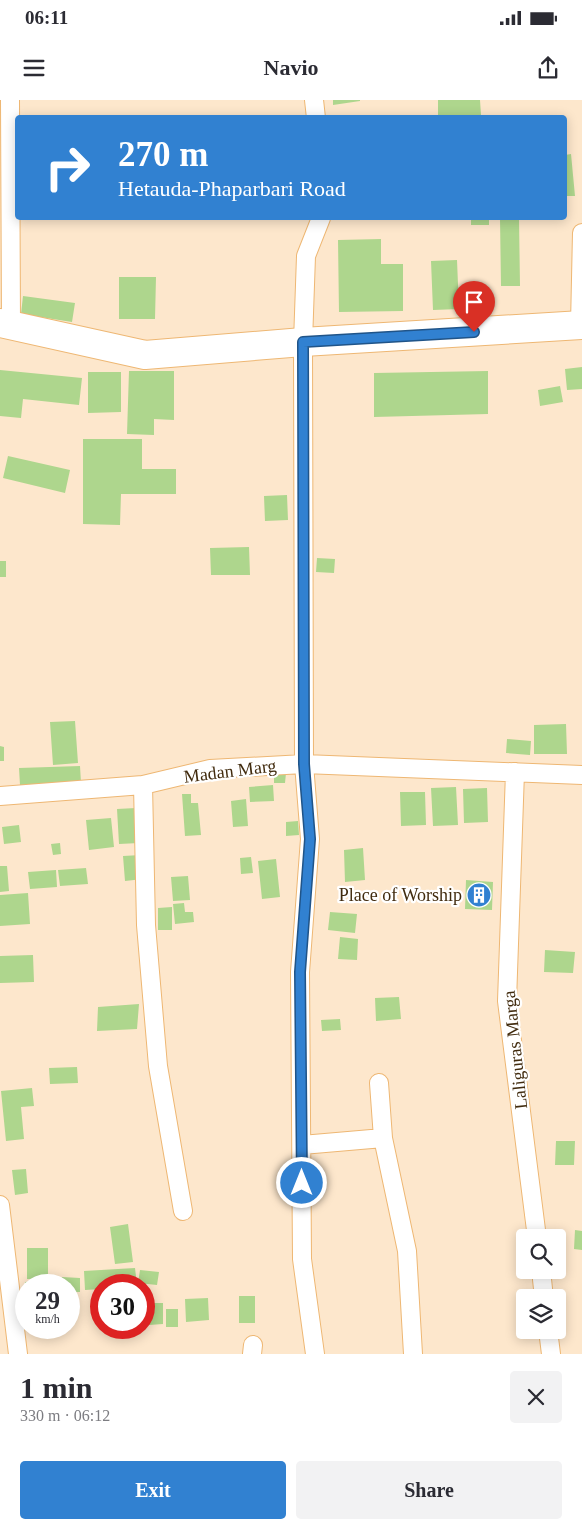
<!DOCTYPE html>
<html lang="en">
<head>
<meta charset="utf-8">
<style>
	:root { --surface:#fff; --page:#f2f2f3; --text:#2b2b33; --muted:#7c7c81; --accent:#3181d1 }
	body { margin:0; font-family:"Times New Roman",serif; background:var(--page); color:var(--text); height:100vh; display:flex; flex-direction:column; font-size:19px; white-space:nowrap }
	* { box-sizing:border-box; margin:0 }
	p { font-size:16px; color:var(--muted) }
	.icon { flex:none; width:28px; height:28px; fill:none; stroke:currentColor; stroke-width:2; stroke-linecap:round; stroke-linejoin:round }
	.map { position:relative; height:1254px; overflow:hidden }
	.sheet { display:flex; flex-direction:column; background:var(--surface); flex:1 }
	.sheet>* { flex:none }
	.top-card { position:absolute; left:15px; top:15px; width:552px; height:105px; border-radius:5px; box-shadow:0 2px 12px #0003; background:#3181d1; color:#fff; overflow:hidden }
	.fabs { position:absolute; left:516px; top:1129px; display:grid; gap:10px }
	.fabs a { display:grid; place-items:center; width:50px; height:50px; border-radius:5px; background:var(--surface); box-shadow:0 2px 12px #0003; font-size:25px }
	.speed { position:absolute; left:15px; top:1174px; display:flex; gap:10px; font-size:25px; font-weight:700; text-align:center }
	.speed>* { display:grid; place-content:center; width:65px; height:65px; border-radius:50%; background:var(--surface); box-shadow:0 2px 12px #0003; line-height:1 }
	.speed small { font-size:12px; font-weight:400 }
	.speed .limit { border:8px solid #d22; background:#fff; color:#111 }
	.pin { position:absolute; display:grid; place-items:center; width:42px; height:42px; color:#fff; margin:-51px -21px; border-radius:50% 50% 50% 0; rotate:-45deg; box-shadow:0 0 5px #0007 }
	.pin .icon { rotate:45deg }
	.me { position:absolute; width:55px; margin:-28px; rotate:0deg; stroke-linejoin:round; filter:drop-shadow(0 0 4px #0008) }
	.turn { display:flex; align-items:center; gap:18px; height:105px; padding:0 20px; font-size:22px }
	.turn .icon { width:65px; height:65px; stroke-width:2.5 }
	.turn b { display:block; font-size:35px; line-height:42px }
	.round { display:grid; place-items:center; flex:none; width:52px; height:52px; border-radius:5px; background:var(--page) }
	.overview { display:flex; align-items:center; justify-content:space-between; height:85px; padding:0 20px }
	h1 { font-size:30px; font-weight:600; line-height:38px }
	.primary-button { display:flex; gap:10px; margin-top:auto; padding:10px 20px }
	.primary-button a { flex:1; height:58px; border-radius:5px; background:var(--accent); color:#fff; font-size:20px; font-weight:600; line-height:58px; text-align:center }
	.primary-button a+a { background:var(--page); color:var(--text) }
	.status { display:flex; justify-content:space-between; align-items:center; height:35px; padding:0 25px; background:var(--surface); direction:ltr }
	.status svg { height:14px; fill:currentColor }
	header { display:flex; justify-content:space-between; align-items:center; height:65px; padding:0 20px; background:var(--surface); font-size:22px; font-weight:600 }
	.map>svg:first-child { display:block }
	.building { fill:#aed68d }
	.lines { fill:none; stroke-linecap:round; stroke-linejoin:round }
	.minor-casing { stroke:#eeb773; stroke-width:20 }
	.trunk-casing { stroke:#eeb773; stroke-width:30 }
	.minor { stroke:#fff; stroke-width:18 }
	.trunk { stroke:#fff; stroke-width:28 }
	.route-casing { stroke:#205488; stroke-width:12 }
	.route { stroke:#3181d1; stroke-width:9 }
	.labels { text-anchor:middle; stroke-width:4.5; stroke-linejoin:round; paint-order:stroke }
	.street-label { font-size:18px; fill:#412b0e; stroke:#fff }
	.poi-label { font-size:18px; fill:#412b0e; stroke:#fff; text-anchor:end }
</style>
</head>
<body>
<div class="status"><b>06:11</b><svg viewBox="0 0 49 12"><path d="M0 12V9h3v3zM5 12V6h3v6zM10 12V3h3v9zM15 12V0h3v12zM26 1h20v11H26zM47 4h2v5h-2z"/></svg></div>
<header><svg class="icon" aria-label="menu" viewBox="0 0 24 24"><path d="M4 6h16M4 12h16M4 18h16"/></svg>Navio<svg class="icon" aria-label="share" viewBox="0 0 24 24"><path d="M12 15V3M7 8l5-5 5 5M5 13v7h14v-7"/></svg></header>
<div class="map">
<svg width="582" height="1254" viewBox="0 0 582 1254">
	<rect width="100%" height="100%" fill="#fde7cc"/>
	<path class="building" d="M333 0H360V1L333 5Z
		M438 0H480L481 15 438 16Z
		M571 54 575 96H565V55Z
		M471 118H489V125H471Z
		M500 118H519L520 186H501Z
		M381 139V164H403V211L339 212 338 140Z
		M457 160 459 209 433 210 431 161Z
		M119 177H156L155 219H119Z
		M23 196 75 203 72 222 21 214Z
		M582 267V289L567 290 565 269Z
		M0 270 82 278 79 305 23 299 21 318 0 316Z
		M129 271H174V320L154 319V335L127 334Z
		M488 271V314L374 317V273Z
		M88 272H121V312L88 313Z
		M560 286 563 302 540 306 538 290Z
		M83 339H142V369H176V394H121L120 425 83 424Z
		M8 356 70 370 65 393 3 378Z
		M287 395 288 420 265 421 264 396Z
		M249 447 250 475H211L210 448Z
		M317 458 335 459 334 473 316 472Z
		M0 461H6V477H0Z
		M75 621 78 663 53 665 50 622Z
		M566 624 567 654H534V625Z
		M507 639 531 641 530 655 506 653Z
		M0 646 4 647V661H0Z
		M80 666 81 683 20 685 19 668Z
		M274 673H286L285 683H274Z
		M273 685 274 701 250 702 249 687Z
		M456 687 458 725 433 726 431 688Z
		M487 688 488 722 464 723 463 689Z
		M400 692H425L426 725 401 726Z
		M182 694H191V703H198L201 735 185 736Z
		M246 699 248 726 233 727 231 701Z
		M136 708 139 743 119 744 117 709Z
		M111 718 114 747 89 750 86 720Z
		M298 721 299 735 286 736V722Z
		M19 725 21 742 4 744 2 727Z
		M60 743 61 754 53 755 51 744Z
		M363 748 365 780 345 782 344 750Z
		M141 755 143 779 125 781 123 756Z
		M251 757 253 773 241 774 240 758Z
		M276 759 280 797 262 799 258 761Z
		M0 766H7L9 791 0 792Z
		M86 768 88 784 60 786 58 770Z
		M56 770 57 787 30 789 28 772Z
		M188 776 190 800 173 801 171 777Z
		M466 780 493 782 492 810 465 809Z
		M28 793 30 824 0 826V795Z
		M184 803 185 812H193L194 822 175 824 173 804Z
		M172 807V830H158V808Z
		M330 812 357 814 355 833 328 830Z
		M340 837 358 839 357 860 338 859Z
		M545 850 575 852 573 873 544 872Z
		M33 855 34 882 0 883V856Z
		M399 897 401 919 376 921 375 898Z
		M139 904 137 929 97 931 98 907Z
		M340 919 341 930 322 931 321 920Z
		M77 967 78 983 50 984 49 968Z
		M32 988 34 1006 21 1007 24 1039 6 1041 1 991Z
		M556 1041H575L574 1065H555Z
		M26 1069 28 1093 15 1095 12 1070Z
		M128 1124 133 1162 115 1164 110 1127Z
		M575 1130 582 1131V1150L574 1149Z
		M27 1148H48V1179H27Z
		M135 1168 137 1185H101V1189L85 1190 84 1171Z
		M140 1170 159 1172 157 1185 138 1183Z
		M62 1177 80 1178V1192H69V1185H62Z
		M48 1181V1185H25V1182Z
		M239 1196H255V1223H239Z
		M208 1198 209 1220 186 1222 185 1199Z
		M149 1203H163V1224L149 1225Z
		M166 1209H178V1227H166Z"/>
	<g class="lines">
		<defs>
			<path id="minor" d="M10 0 11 226
				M314 0 316 18
				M580 225 582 133
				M515 672 507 901 537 1138
				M143 685 146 825 158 966 183 1111
				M0 696 143 685 210 669 304 664 582 675
				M379 983 383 1038 407 1151 413 1254
				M302 1045 383 1038
				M0 1105 18 1254
				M541 1170 544 1198
				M548 1230 551 1254
				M252 1254 253 1245
				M315 1254 302 1159 300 872 310 739 304 664 303 242 306 156 321 118"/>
			<path id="trunk" d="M0 223 145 255 303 242 582 225"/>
		</defs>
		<use href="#minor" class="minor-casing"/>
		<use href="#trunk" class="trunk-casing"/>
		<use href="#minor" class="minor"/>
		<use href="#trunk" class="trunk"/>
	</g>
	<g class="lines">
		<defs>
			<path id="route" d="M302 1083 300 872 310 739 304 664 303 242 474 232"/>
		</defs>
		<use href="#route" class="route-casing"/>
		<use href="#route" class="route"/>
	</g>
	<defs>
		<symbol id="building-disc" viewBox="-11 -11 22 22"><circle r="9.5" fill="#3181d1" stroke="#fff"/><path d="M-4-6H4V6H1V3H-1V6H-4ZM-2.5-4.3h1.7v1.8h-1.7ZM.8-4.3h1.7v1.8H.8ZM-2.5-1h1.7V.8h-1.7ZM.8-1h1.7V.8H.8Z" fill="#fff"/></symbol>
	</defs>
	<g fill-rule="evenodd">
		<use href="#building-disc" x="465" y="781" width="28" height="28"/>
	</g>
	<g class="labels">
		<g class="street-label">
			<text transform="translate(230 671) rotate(-7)" y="6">Madan Marg</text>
			<text transform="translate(515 950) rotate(-96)" y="6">Laliguras Marga</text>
		</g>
		<g class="poi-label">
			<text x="462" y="801">Place of Worship</text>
		</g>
	</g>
</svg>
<div class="fabs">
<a><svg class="icon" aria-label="search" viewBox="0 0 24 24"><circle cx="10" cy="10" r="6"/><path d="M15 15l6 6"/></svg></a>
<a><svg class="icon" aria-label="layers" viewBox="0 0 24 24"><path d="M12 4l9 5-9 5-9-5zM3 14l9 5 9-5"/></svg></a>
</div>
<div class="speed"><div>29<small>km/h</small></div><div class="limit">30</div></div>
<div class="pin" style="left:474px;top:232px;background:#d93025"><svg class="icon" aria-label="arrive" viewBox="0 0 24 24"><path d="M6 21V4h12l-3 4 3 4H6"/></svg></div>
<svg class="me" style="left:302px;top:1083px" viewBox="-20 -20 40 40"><circle r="17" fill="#3181d1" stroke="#fff" stroke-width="3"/><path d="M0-11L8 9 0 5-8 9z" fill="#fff"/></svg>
<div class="top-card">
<div class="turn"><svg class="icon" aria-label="right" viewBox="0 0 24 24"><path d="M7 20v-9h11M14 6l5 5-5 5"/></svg><div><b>270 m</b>Hetauda-Phaparbari Road</div></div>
</div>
</div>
<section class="sheet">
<div class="overview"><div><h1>1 min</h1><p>330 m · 06:12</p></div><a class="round"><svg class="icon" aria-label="close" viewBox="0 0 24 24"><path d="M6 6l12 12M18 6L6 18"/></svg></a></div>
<div class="primary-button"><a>Exit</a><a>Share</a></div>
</section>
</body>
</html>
